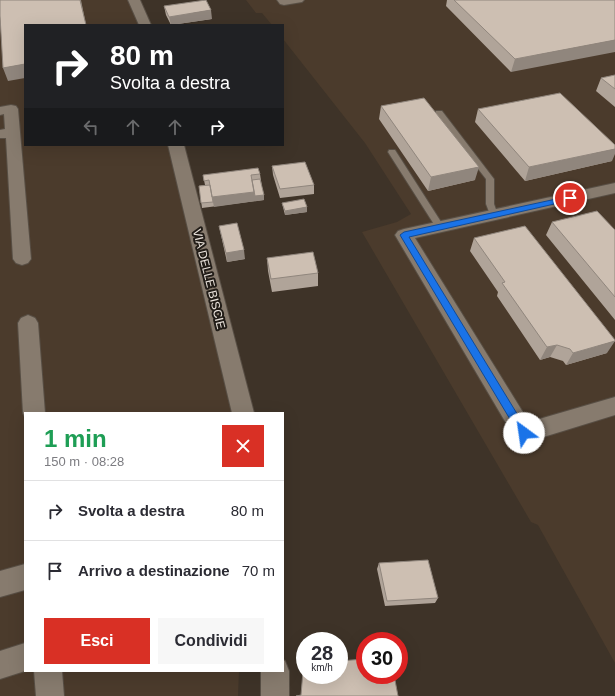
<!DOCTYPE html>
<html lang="it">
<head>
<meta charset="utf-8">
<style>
	:root { --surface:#fff; --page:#f7f7f7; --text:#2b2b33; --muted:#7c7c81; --line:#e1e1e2; --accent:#d93025 }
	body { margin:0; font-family:Helvetica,sans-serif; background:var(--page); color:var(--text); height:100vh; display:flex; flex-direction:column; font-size:15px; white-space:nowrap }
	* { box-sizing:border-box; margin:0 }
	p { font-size:13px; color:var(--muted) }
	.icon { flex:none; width:22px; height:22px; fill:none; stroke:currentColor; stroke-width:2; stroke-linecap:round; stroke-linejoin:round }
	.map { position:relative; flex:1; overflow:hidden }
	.side { position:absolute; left:24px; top:412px; width:260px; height:260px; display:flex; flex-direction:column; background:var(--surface); border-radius:0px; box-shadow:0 4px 16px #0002 }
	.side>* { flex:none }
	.banner { position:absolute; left:24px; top:24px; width:260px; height:122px; border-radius:0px; box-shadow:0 4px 16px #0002; background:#202124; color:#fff; overflow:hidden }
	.speed { position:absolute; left:296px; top:632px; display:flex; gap:8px; font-size:20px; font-weight:700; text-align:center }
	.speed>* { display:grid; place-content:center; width:52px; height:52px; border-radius:50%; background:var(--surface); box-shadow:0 4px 16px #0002; line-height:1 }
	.speed small { font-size:10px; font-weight:400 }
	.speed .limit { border:6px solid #d22; background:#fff; color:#111 }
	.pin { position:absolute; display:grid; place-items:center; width:34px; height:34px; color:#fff; margin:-17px; border:2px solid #fff; border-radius:50%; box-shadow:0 1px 4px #0007 }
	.me { position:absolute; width:44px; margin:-22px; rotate:329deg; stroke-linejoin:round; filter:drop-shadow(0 0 3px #0008) }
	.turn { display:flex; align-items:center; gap:14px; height:84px; padding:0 20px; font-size:18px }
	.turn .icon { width:52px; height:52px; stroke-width:2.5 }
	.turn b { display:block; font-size:28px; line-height:34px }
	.lanes { display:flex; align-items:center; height:38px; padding:0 20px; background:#0003; justify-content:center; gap:20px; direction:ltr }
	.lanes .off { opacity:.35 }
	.round { display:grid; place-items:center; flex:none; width:42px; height:42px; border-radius:0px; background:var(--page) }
	.summary { display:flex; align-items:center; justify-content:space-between; height:68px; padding:0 20px }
	h1 { font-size:24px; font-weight:700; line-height:30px; color:#1e9e55 }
	.cta { display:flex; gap:8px; margin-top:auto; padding:8px 20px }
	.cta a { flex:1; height:46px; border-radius:0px; background:var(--accent); color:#fff; font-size:16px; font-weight:700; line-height:46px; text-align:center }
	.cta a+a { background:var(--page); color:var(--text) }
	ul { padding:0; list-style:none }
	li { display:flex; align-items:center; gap:12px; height:60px; padding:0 20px; border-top:1px solid var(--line) }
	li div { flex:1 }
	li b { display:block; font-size:15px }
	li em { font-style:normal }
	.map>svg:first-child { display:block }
	.built { fill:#4b3b2c }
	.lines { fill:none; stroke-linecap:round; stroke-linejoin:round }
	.service-casing { stroke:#584f45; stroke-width:2 }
	.minor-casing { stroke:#584f45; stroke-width:2 }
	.service { fill:#877b6e; fill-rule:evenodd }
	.minor { fill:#877b6e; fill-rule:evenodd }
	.wall { fill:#b0a499 }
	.shaded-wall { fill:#90867d }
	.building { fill:#cdbfb2; stroke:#90867d }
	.route { fill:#1a73e8; stroke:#114b97 }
	.labels { text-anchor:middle; stroke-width:4; stroke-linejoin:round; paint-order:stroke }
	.street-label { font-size:12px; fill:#e9e2db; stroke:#211c17 }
</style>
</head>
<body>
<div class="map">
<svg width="615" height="696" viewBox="0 0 615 696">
	<rect width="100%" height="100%" fill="#3e3328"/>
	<path class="built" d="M0 0H135L147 25H25V145H177L240 413H25V671H239L238 696H0Z
		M246 0H615V663L538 525 531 522 362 232 397 222 411 214 365 143 283 39V25H272L262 13H256Z"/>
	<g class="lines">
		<defs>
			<path id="service" d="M436 111H442L494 179V204L498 215 497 217H491L486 204V179L436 115Z
				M389 150H395L443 225 444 227 443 229H437L388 152Z"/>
			<path id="minor" d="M128 0H140L151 25H139Z
				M277 0H304L302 2 284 5 280 4Z
				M11 105 16 106 18 109 31 259 28 263 22 265 16 263 13 259 6 138H0V130L5 129 4 114 0 115V107Z
				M168 145H184L254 413H232Z
				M615 183V193L415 238 529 422 615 397V415L524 443 516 440 395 235 398 231 404 229Z
				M28 315 35 318 38 323 45 413H25V417L23 413 18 323 21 318Z
				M25 564V590L0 597V571Z
				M25 643V671L0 679V651Z
				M283 660 285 661 289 671V696H261V671H283Z
				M34 671H62L64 696H36Z"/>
		</defs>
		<use href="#service" class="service-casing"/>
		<use href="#minor" class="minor-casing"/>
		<use href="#service" class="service"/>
		<use href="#minor" class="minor"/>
	</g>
	<path class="wall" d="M447 0H615L511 72 446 6Z
		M164 6 212 19 171 25 166 15Z
		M615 75V107L596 91 601 78Z
		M381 106 475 180 428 191 379 119Z
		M478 109 612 161 525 181 475 122Z
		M272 166 314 185V194L280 198 273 175Z
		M260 174 264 200 202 208 199 186 205 185 203 175Z
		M282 203 307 212 285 215Z
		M552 222 615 230V320L546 235Z
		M219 226 245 259 227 262Z
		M474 238 607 353 566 365 563 361 550 357 540 360 497 296 498 292 470 251Z
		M267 258 318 273V286L272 292 268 271Z
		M379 563 438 598 435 603 385 606 377 569Z"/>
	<path class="shaded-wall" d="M80 0H81L86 25Z
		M211 10 212 19 171 25 169 17Z
		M615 40V52L511 72 515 59Z
		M25 64V78L8 81 3 68Z
		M615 149V154L612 161 525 181 529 167Z
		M479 167 475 180 428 191 431 177Z
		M254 192 264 195V200L214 207 212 197Z
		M307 207V212L285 215V211Z
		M244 250 245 259 227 262 226 253Z
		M615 341 607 353 566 365 573 353Z
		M557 345 550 357 540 360 547 347Z"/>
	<path class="building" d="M0 0H80L86 25H25V64L3 68 0 16Z
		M206 0 211 10 169 17 164 6Z
		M454 0H615V40L515 59Z
		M615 75V89L601 78Z
		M560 93 615 145V149L529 167 478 109Z
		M424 98 479 167 431 177 381 106Z
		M305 162 314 185 280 189 272 166Z
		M258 168 260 174 251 175 254 192 212 197 209 180 204 181 203 175Z
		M260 179 264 195 255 196 252 180Z
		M210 185 213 202 201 203 199 186Z
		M304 199 307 207 285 211 282 203Z
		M597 211 615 230V297L552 222Z
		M237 223 244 250 226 253 219 226Z
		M525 226 615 340V341L573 353 570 349 557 345 547 347 502 283 505 282 474 238Z
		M313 252 318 273 271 279 267 258Z
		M428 560 438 598 387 601 379 563Z
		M305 648V675H339V661L365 659V675H394L398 696H296L301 695Z"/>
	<path class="route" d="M570 196H572V200L409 237 527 430 529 433 527 436 524 438 520 436 400 235 404 232Z"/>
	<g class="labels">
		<g class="street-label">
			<text transform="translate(209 279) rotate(76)" y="4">VIA DELLE BISCIE</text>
		</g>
	</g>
</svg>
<div class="speed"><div>28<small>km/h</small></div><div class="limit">30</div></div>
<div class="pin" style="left:570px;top:198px;background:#d93025"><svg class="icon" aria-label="arrive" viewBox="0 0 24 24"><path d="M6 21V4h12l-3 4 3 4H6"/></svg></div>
<svg class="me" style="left:524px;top:433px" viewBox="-20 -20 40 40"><circle r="19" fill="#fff"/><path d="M0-13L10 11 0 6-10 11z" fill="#1a73e8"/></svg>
<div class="banner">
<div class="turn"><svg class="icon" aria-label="right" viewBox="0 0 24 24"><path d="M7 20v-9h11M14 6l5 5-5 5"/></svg><div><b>80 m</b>Svolta a destra</div></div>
<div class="lanes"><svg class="icon off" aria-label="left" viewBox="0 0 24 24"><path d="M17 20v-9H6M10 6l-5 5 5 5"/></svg><svg class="icon off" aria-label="ahead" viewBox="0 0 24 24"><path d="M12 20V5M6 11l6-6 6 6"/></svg><svg class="icon off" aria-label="ahead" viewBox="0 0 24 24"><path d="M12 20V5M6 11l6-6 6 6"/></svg><svg class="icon" aria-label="right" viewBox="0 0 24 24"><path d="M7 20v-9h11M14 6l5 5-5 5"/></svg></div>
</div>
<section class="side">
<div class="summary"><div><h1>1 min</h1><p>150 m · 08:28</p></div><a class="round" style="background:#d93025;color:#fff"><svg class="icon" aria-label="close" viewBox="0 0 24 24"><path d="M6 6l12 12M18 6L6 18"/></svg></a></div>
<ul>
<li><svg class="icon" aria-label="right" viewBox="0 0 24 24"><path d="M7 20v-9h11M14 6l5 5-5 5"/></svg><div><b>Svolta a destra</b></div><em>80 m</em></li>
<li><svg class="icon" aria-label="arrive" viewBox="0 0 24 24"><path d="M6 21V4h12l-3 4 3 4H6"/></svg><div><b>Arrivo a destinazione</b></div><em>70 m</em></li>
</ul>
<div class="cta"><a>Esci</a><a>Condividi</a></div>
</section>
</div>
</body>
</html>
